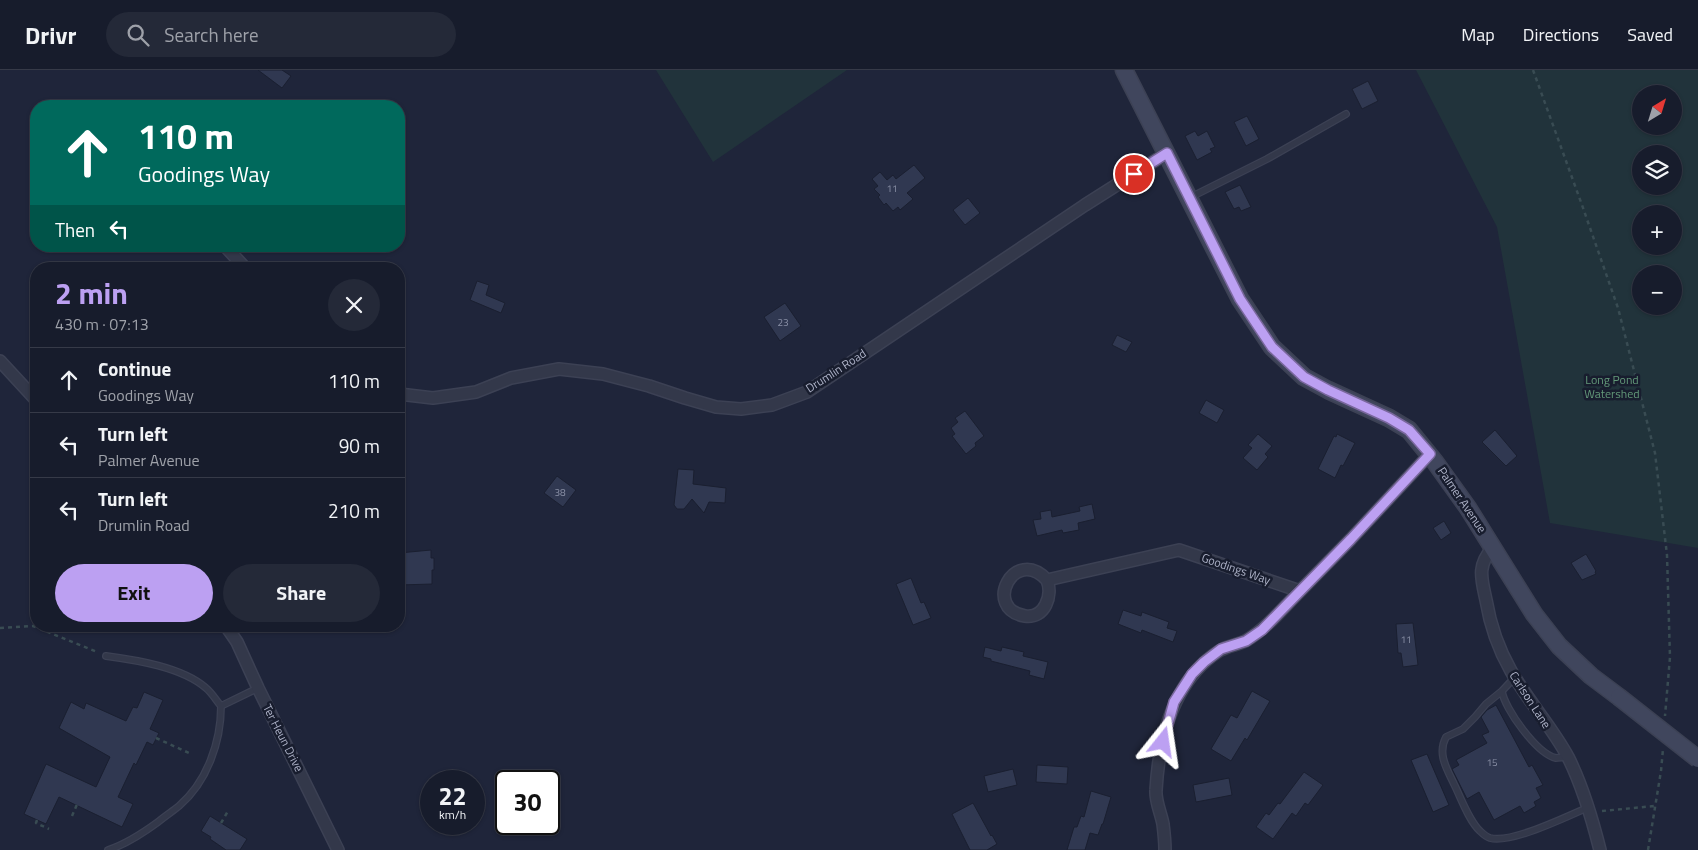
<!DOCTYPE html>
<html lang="en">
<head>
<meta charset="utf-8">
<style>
	:root { --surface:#171c2c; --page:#242938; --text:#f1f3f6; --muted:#9ea1a9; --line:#363a48; --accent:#bca0f2 }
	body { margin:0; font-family:"Titillium Web",sans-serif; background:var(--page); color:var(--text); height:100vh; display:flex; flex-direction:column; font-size:19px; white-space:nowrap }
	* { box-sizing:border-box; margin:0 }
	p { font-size:16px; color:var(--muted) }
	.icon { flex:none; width:28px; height:28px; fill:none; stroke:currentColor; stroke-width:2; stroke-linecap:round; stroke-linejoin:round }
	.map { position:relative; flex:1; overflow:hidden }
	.panel { position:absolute; left:30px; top:192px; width:375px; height:370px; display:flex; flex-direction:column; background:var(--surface); border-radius:20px; box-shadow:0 1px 4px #0004,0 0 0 1px var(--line) }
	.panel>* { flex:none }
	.top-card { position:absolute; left:30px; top:30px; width:375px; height:152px; border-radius:20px; box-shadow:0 1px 4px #0004,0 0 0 1px var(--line); background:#00695c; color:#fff; overflow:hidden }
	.needle { width:32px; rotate:38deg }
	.buttons { position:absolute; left:1632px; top:15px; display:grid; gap:10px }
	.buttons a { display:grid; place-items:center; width:50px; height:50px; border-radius:50%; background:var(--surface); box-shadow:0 1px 4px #0004,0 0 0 1px var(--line); font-size:25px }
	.speed { position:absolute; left:420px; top:700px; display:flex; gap:10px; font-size:25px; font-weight:700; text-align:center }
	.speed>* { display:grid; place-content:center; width:65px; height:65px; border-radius:50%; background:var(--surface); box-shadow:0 1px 4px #0004,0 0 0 1px var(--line); line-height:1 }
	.speed small { font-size:12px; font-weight:400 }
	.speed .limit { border:2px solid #111; border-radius:8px; background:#fff; color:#111 }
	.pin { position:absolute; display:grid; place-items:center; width:42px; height:42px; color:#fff; margin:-21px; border:2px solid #fff; border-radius:50%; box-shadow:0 1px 5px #0007 }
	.me { position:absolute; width:55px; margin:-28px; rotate:15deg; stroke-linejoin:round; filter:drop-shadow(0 0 4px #0008) }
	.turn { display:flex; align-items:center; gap:18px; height:105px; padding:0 25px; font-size:22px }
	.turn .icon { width:65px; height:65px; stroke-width:2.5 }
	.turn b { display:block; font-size:35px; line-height:42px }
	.then { display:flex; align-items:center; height:48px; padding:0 25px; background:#0003; gap:10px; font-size:19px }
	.round { display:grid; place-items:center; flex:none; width:52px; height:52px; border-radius:26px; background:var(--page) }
	.overview { display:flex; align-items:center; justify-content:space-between; height:85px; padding:0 25px }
	h1 { font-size:30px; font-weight:700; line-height:38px; color:var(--accent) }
	.cta { display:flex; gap:10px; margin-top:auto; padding:10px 25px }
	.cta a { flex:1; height:58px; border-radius:30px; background:var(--accent); color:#111; font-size:20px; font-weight:700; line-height:58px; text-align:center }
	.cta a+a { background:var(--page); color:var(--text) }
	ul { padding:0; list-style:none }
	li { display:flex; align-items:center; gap:15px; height:65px; padding:0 25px; border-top:1px solid var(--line) }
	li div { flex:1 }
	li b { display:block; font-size:19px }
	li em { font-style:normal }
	header { display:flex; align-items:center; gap:30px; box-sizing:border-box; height:70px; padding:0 25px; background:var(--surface); border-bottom:1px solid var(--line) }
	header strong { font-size:24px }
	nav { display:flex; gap:28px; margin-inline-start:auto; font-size:18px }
	.search { width:350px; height:45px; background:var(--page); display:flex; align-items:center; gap:12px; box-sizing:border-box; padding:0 18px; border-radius:28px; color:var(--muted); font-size:19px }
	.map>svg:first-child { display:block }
	.green { fill:#21333b; fill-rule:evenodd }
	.building { fill:#303851; stroke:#1a1f30 }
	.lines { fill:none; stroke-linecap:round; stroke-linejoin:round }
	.service-casing { stroke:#3c4154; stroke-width:8 }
	.minor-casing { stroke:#3c4154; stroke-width:14 }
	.secondary-casing { stroke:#3c4154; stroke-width:19 }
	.path { stroke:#394c53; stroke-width:2.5; stroke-dasharray:4 4; stroke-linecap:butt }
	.service { stroke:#33384a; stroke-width:5.5 }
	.minor { stroke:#33384a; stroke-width:11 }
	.secondary { stroke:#40465d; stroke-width:16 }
	.secondary-bridge-casing { stroke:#3c4154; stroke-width:19; stroke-linecap:butt }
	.secondary-bridge { stroke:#40465d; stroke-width:16 }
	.route-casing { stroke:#7a689d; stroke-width:12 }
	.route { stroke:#bca0f2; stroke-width:9 }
	.labels { text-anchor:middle; stroke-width:5; stroke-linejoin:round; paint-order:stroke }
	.number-label { font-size:10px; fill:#8c92a8 }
	.street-label { font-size:12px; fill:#adb2c7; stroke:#181d2e }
	.park-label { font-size:12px; fill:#639979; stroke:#181d2e }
</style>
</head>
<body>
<header>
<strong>Drivr</strong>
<div class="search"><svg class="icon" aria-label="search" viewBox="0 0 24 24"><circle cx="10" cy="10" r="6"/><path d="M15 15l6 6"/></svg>Search here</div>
<nav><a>Map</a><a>Directions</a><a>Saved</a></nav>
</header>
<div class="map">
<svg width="1698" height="780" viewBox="0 0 1698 780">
	<rect width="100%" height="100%" fill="#1f253a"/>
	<path class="green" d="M656 0H847L713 92Z
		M1416 0H1698V478L1550 453 1497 157ZM1641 24H1674V56H1641ZM1641 84H1674V116H1641ZM1641 144H1674V176H1641ZM1641 204H1674V236H1641Z"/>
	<path class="building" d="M258 0H282L291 6 282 18Z
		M1368 11 1378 31 1362 39 1352 19Z
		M1247 46 1259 69 1246 76 1234 52Z
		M1195 61 1198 66 1207 61 1215 77 1210 79 1212 82 1197 90 1185 66Z
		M914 95 925 108 907 123 913 129 900 140 898 137 893 141 886 133 884 135 878 127 880 125 874 119 878 116 872 109 880 102 887 110 893 105 896 109Z
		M1240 115 1251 137 1241 141 1239 137 1234 139 1225 122Z
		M968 128 980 143 965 155 953 140Z
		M477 211 489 215 486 225 505 233 501 243 470 230Z
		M785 233 801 256 780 271 764 247Z
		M1117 265 1132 272 1126 282 1112 275Z
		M1206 330 1224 340 1217 353 1199 343Z
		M965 341 984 366 975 373 976 376 966 384 952 366 955 364 951 358 958 352 955 348Z
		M1495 360 1517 386 1506 396 1482 372Z
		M1258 364 1272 376 1265 384 1268 387 1257 400 1243 388 1252 378 1248 375Z
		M1337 364 1355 373 1343 396 1341 395 1335 408 1318 399 1334 366 1336 367Z
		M678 399 694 400 693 414 726 418 725 433 709 432 704 443 692 429 684 439H677L674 435Z
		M557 406 576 420 563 437 544 423Z
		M1092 434 1095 449 1078 453 1079 460 1063 463 1062 460 1037 466 1033 450 1041 449 1040 442 1051 440 1052 447 1080 441 1079 437Z
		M1444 451 1451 463 1441 470 1433 458Z
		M431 480V488H434V500H432V514L399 515V483Z
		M1586 484 1596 501 1595 502 1596 504 1582 510 1571 493Z
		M911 508 921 533 924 532 931 548 913 555 896 514Z
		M1123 540 1141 546 1142 542 1169 552 1167 558 1177 561 1173 572 1142 560 1141 563 1118 554Z
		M1413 553 1418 595 1403 597 1401 583H1398L1396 554Z
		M985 577 1001 581 1002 577 1024 582 1023 586 1048 592 1044 609 1029 605 1030 601 991 591V589L983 587Z
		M1252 621 1270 631 1247 670 1245 668 1231 691 1211 679 1231 645 1237 648Z
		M144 622 163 630 150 659 159 663 153 675 147 672 136 695 134 693 118 727 133 734 122 757 59 727 46 754 24 744 46 694 96 717 110 687 59 658 71 632 84 639 86 633 126 651 133 637 137 638Z
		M1496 635 1529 697 1532 695 1543 715 1536 718 1541 728 1534 732 1536 736 1524 743 1520 736 1494 750 1479 722 1467 729 1452 699 1459 695 1456 690 1487 673 1482 665 1489 662 1481 647 1487 640Z
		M1427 684 1449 735 1433 742 1411 690Z
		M1037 695 1068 697 1067 714 1036 712Z
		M1013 699 1017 715 988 722 984 706Z
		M1304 702 1323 715 1308 735 1305 733 1296 746 1292 743 1273 769 1256 757 1266 743 1269 745 1278 733 1280 734Z
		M1229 708 1232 725 1196 732 1193 715Z
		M1091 721 1111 727 1103 754H1102L1098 765 1090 763 1085 780H1067L1074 757H1077L1081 746 1084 747Z
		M973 733 991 766 992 765 997 774 987 780H970L952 744Z
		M210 746 247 769 240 780H226L210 769 211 767 201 761Z"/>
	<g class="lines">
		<defs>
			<path id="service" d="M1189 128 1267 89 1346 44
				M106 586C136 590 182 597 206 618 212 623 216 630 221 636 221 672 207 712 179 736 173 741 165 746 158 752 143 763 127 774 108 780
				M1515 607 1502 621C1504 638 1537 684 1556 688 1559 688 1564 687 1568 687
				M1502 621 1486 634 1475 647 1463 659 1446 667C1437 684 1447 699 1454 714 1461 728 1469 751 1480 761 1482 763 1487 767 1490 768 1511 774 1568 746 1589 737
				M221 636 258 618"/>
			<path id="minor" d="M225 176 246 199
				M0 291 36 330
				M399 324 433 328 476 322 511 308 559 299 603 304 649 316 685 328 716 337 741 339 772 335 807 322 1085 135 1167 83
				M1493 477C1477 496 1481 507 1486 530 1490 554 1499 580 1511 601 1528 631 1552 657 1568 687 1583 717 1592 748 1600 780
				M1047 510C1014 475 982 539 1025 546 1045 549 1053 525 1047 510L1179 480 1300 521 1351 469 1430 384
				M226 556 237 572 258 618 338 780
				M1165 780C1165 771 1164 762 1163 754 1161 743 1155 731 1156 720 1159 668 1173 611 1219 581 1228 575 1239 575 1247 570 1267 558 1283 538 1300 521"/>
			<path id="secondary" d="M1124 0 1240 229 1272 277 1304 307 1328 320 1389 348 1409 360 1435 392 1468 438 1534 544 1559 576 1591 606 1619 627"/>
		</defs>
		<use href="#service" class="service-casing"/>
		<use href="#minor" class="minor-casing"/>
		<use href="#secondary" class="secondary-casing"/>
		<path class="path" d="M1533 0 1582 135 1618 238 1655 383 1667 485 1670 587 1665 646
			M0 558 33 556 97 582
			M156 668 189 683
			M1602 741 1655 736
			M72 746 78 732
			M37 750 36 753 49 759
			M221 753 228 741
			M1648 780 1661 701 1663 679"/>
		<use href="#service" class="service"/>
		<use href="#minor" class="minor"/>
		<use href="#secondary" class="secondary"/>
		<defs>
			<path id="secondary-bridge" d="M1619 627 1698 689"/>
		</defs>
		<use href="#secondary-bridge" class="secondary-bridge-casing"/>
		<use href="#secondary-bridge" class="secondary-bridge"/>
	</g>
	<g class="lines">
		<defs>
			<path id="route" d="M1134 104 1167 83 1240 229 1272 277 1304 307 1328 320 1389 348 1409 360 1430 384 1351 469 1262 560 1246 571 1221 579 1204 592 1192 604 1174 632 1163 672"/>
		</defs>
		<use href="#route" class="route-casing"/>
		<use href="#route" class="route"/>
	</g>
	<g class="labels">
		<g class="number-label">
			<text x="892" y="122">11</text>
			<text x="783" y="256">23</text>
			<text x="560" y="426">38</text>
			<text x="1406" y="573">11</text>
			<text x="1492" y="696">15</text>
		</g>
		<g class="street-label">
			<text transform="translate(836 301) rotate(-33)" y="4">Drumlin Road</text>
			<text transform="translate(1462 430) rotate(56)" y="4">Palmer Avenue</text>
			<text transform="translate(1236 499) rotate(19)" y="4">Goodings Way</text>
			<text transform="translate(1530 630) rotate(57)" y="4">Carlson Lane</text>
			<text transform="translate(283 668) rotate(63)" y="4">Ter Heun Drive</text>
		</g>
		<g class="park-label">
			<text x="1612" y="314">Long Pond<tspan x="1612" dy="14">Watershed</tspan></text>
		</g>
	</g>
</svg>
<div class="buttons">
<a><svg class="needle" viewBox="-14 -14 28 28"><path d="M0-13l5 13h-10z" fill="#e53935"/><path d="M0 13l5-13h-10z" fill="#9ea1a9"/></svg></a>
<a><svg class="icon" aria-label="layers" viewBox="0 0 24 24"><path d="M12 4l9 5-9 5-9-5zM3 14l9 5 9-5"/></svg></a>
<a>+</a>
<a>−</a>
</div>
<div class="speed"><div>22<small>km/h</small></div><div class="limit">30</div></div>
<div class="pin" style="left:1134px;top:104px;background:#d93025"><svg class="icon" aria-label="arrive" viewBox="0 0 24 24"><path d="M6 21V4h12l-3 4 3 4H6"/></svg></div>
<svg class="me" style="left:1163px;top:672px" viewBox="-20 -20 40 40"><path d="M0-17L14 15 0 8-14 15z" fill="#bca0f2" stroke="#fff" stroke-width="4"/></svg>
<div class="top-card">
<div class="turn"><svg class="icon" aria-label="ahead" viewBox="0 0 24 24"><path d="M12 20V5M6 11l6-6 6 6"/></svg><div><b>110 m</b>Goodings Way</div></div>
<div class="then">Then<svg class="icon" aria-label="left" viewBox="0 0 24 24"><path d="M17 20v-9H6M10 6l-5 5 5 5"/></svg></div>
</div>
<section class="panel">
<div class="overview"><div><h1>2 min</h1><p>430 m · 07:13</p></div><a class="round"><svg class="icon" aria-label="close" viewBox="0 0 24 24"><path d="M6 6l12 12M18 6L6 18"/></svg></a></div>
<ul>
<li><svg class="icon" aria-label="ahead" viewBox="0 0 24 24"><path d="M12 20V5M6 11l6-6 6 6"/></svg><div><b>Continue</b><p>Goodings Way</p></div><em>110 m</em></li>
<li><svg class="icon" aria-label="left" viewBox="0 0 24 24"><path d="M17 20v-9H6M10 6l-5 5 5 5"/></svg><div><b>Turn left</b><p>Palmer Avenue</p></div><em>90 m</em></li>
<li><svg class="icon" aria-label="left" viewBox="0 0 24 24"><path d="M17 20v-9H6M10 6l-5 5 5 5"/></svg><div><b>Turn left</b><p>Drumlin Road</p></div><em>210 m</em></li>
</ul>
<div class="cta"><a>Exit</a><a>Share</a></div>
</section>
</div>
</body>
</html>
